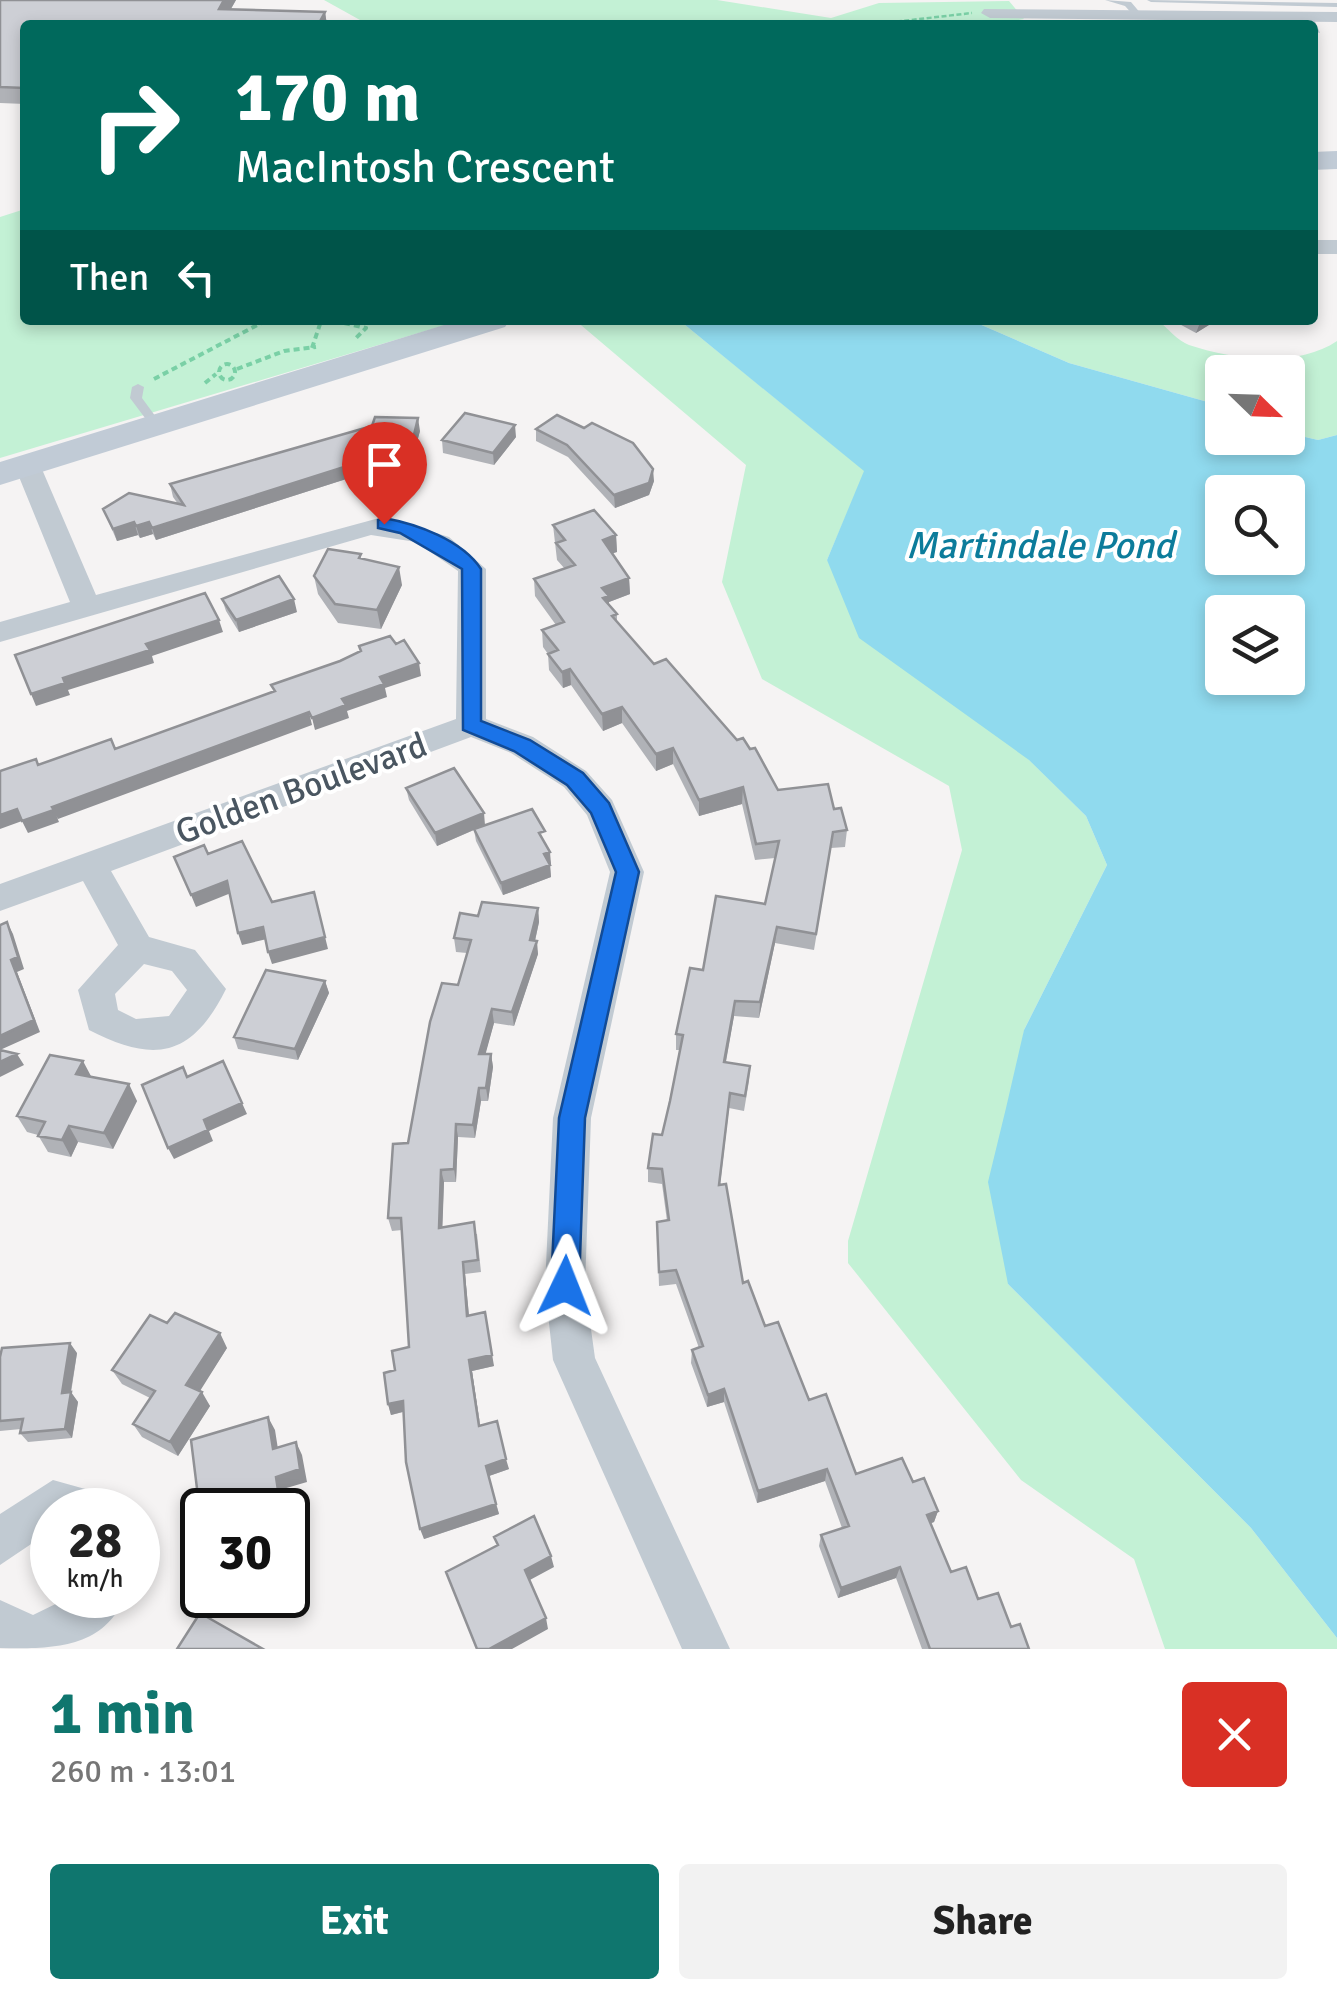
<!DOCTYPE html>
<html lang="en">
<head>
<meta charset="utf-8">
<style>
	:root { --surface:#fff; --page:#f2f2f2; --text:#222; --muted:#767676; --accent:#0f766e }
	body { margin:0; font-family:Signika,sans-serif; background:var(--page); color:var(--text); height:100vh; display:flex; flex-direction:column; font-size:38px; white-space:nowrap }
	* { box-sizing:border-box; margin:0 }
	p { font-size:32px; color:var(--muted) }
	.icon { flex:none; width:55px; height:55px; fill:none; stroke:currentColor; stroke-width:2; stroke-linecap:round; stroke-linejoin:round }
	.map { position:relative; height:1649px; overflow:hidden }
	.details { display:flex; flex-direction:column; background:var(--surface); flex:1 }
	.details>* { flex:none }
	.banner { position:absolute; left:20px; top:20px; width:1298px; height:305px; border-radius:10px; box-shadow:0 5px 15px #0003; background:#00695c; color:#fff; overflow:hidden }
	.needle { width:65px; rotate:113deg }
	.controls { position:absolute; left:1205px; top:355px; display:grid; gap:20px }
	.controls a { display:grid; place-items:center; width:100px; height:100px; border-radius:10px; background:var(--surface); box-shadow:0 5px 15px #0003; font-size:50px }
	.speed { position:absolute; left:30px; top:1488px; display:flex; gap:20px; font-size:50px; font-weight:700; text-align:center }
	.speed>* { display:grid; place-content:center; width:130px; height:130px; border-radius:50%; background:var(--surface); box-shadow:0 5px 15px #0003; line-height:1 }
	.speed small { font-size:25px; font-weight:400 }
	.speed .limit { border:5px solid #111; border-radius:15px; background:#fff; color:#111 }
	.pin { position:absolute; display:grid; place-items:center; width:85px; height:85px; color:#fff; margin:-102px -42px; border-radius:50% 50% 50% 0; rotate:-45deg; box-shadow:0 0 10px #0007 }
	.pin .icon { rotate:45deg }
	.me { position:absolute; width:110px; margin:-55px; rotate:2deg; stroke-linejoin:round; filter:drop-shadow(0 0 8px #0008) }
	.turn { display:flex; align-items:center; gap:35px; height:210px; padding:0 50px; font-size:45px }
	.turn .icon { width:130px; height:130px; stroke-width:2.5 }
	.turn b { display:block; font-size:70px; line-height:85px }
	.then { display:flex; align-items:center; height:95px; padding:0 50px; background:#0003; gap:20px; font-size:38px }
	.round { display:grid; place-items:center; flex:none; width:105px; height:105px; border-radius:10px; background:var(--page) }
	.summary { display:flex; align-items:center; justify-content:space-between; height:170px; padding:0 50px }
	h1 { font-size:60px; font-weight:800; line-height:75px; color:var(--accent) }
	.cta { display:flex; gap:20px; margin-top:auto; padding:20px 50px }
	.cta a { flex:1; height:115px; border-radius:10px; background:var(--accent); color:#fff; font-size:40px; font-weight:800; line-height:115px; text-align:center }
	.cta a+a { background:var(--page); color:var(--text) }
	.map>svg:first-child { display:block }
	.green { fill:#c3f1d5 }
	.water { fill:#90daee; fill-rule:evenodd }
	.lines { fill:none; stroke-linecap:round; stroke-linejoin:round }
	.path-far1 { stroke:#7ad0a6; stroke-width:2.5; stroke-dasharray:5 2.5; stroke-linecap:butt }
	.path { stroke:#7ad0a6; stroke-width:4; stroke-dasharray:6 4; stroke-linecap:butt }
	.lane { fill:#c1cad2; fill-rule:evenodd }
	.street { fill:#c1cad2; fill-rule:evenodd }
	.secondary { fill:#c1cbd6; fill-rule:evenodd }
	.wall { fill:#b0b2b7 }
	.shaded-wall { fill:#909195 }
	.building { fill:#cdcfd5; stroke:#909195; stroke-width:2.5 }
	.route { fill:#1a73e8; stroke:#114b97; stroke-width:2.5 }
	.labels { text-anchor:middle; stroke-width:8; stroke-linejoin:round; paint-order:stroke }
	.street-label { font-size:35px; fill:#4a5661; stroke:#fff }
	.water-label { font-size:38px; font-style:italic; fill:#0c7c9b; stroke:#fff }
</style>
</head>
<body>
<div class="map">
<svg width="1337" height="1649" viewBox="0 0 1337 1649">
	<rect width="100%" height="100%" fill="#f5f3f3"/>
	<path class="green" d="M324 0H717L831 18 879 3 1009 1 1024 19 991 25H369Z
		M25 209V320H462L0 458V217Z
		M575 320H679L865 471 827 560 1086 816 1107 865 1024 1030 1008 1284 1251 1528 1337 1638V1649H1165L1134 1559 1021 1480 848 1263V1241L962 850 949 786 762 679 722 582 746 465Z
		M970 320H1158C1167 328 1178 341 1189 345 1234 360 1297 368 1337 341V435L1318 440 1288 433V372H1222V406L1069 363Z"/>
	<path class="water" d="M679 320H970L1069 363 1222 406V438H1288V433L1318 440 1337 435V1638L1251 1528 1008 1284 988 1182 1006 1108 1024 1030 1107 865 1086 816 1029 760 859 638 827 560 864 471ZM1222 492H1288V558H1222ZM1222 612H1288V678H1222Z"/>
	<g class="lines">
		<path class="path-far1" d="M867 25 972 13"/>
		<path class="path" d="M312 348 320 324 335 321 366 328 356 338
			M219 372a8 8 0 1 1 16 0a8 8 0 1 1-16 0Z
			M237 369 284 351 316 347
			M154 379 267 320
			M205 383 216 374"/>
		<path class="lane" d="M1105 0 1131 2 1142 15 1135 17 1125 6Z
			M1147 0 1337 3V7L1151 2Z
			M1309 15 1313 17 1320 33 1313 31 1312 25H1309L1305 17Z
			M138 384 144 387 142 398 164 428 162 430H154L130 398 132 387Z"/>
		<path class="street" d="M984 9 1337 12V22L990 18 981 13Z
			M1312 240H1337V254H1312Z
			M28 459 41 467 96 595 383 517 449 537 486 569V719L533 737 586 771 612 800 644 872 591 1118 585 1286 595 1358 730 1649H682L553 1360 545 1286 553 1118 610 872 587 815 564 787 511 753 471 737 111 871 149 937 195 950 226 989C192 1057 155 1064 89 1030L78 990 118 945 83 881 0 911V884L456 719 458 571 416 542 371 535 0 642V622L70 602 15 467ZM144 964 172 971 187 990 169 1016 136 1019 118 1010 115 994Z
			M53 1480 103 1494 109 1510H52V1530L0 1565V1514Z
			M74 1595H126C104 1649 53 1649 0 1648V1600L33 1615Z"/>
		<path class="secondary" d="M1337 151V169L1312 170V152Z
			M460 320H510L505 327 0 485V462Z"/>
	</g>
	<path class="wall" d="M0 0H236L231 9 325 12 327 25H25V104L0 103Z
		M1172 320H1217L1196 333Z
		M536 429 654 481 649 495 615 508 568 457 536 441Z
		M420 431 412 460 361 459 365 473 156 540 153 534 140 538 138 535 117 541 103 509 178 504 173 497 170 484Z
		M516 437 494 465 443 453 442 440Z
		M553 525 616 535 617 552 612 553 629 578 630 594 609 602V604L617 614V622L654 664 737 740 750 749 778 790 834 809 847 830 845 847 831 848 814 950 775 943 759 1018 734 1016 726 1062 750 1066 749 1081 744 1111 729 1108 720 1185 743 1283 765 1326 856 1474 913 1482 938 1511 934 1522 930 1524 951 1572 978 1599 1011 1627 1029 1649H922L896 1578 838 1598 819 1546 821 1535 842 1528 825 1481 757 1503 724 1402 707 1407 691 1363 692 1350 699 1348 676 1284 659 1286 657 1222 667 1221 662 1184 648 1182V1168L662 1135 680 1050H676V1034L703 970 765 904 775 858 755 860 742 804 699 816 673 764 656 771 622 723 603 731 571 685 563 688 549 670 548 654 543 647 542 630 556 625 535 596 534 579 565 569 557 560Z
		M361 554V558L402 585 381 629 338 623 318 594 314 576Z
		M222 599 297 612 239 632 226 611Z
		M406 788 485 825 546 843 551 864 550 865 551 877 503 895 476 841 474 830 437 846 409 800Z
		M538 908 539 922 535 941 538 954 514 1026 494 1023 485 1054H491L493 1067 488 1101H481L475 1138 458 1137 456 1182H444L442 1227 477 1234 481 1272 465 1274 469 1315 494 1366 472 1371 480 1426 509 1469 489 1476 499 1514 424 1539 403 1412 391 1415 388 1404 395 1370 409 1347 402 1230 392 1231 388 1218 467 953 456 952 454 938 478 916Z
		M325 981 329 993 298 1060 238 1049 234 1037Z
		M91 1077 137 1101 113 1149 78 1142 71 1157 48 1152 38 1135 27 1132 17 1116Z
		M167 1323 227 1348 199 1391 210 1406 178 1456 142 1437 133 1424 150 1398 122 1384 112 1370Z
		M77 1353 71 1393 78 1402 72 1438 28 1442 20 1433 21 1429 0 1431V1357Z"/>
	<path class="shaded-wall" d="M224 0H236L222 24 219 9Z
		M325 12 327 25H318Z
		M1201 320H1217L1196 333Z
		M418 418 420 431 412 460 411 447Z
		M515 425 516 437 494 465 493 453Z
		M363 461 365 473 156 540 152 528Z
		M653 469 654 481 649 495 615 508 614 495Z
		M134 522 138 535 117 541 113 529Z
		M149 522 153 534 140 538 136 526Z
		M616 535 617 552 604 556 603 540Z
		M399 567 402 585 381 629 377 610Z
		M629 578 630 594 609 602V613L604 615 602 588Z
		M294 599 297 612 239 632 236 620Z
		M219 620 223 632 152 656 154 663 68 690 70 695 36 706 31 694 63 678 146 644Z
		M419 663 421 676 385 688 387 697 347 711 349 718 315 730 312 718 380 677Z
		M570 669 571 685 563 688 562 672Z
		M622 707V723L603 731 602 714Z
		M309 712 312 725 58 819 52 807Z
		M673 748V764L656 771V754Z
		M743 787 742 804 699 816V800Z
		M17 809 54 810 59 822 28 833 22 821 0 829V815Z
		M484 813 485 825 437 846 435 833Z
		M550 852 551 864 545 867 544 854Z
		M550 865 551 877 503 895 501 883Z
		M227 881 231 893 196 907 191 895Z
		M314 892 328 949 272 964 268 952Z
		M538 908 539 922 532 954 530 940Z
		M7 922 13 934 24 969 17 972 40 1032 0 1050V1036L11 960Z
		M263 927 267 939 242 945 238 933Z
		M777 927 775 943 759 1018 760 1002Z
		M537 941 538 954 514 1026 512 1012Z
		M325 981 329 993 298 1060 295 1049Z
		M735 1001 734 1016 723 1077 724 1062Z
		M492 1009 494 1023 482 1067 479 1054Z
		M17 1054 24 1065 0 1077V1062Z
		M491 1054 493 1067 488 1101 486 1088Z
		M83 1061 92 1078 76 1074Z
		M129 1084 137 1101 113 1149 104 1133Z
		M479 1088 481 1101 475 1138 473 1125Z
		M242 1103 247 1114 209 1131 213 1141 174 1159 168 1148 204 1120Z
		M456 1124 458 1137 456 1182 454 1169Z
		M69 1126 78 1142 71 1157 62 1140Z
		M441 1170 444 1182 442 1240 439 1228Z
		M463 1262 465 1274 470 1327 467 1316Z
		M485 1312 494 1366 472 1371 482 1437 469 1360Z
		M220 1333 227 1348 195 1399 186 1385Z
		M70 1343 77 1353 69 1402 62 1393Z
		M724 1389V1402L707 1407 708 1395Z
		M71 1392 78 1402 72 1438 65 1429Z
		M202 1392 210 1406 178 1456 170 1442Z
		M403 1401 406 1411 391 1415 388 1404Z
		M268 1417 275 1430 280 1462 273 1449Z
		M296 1442 302 1455 307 1482 283 1489 286 1510H281L276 1477Z
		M506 1459 509 1469 489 1476 486 1466Z
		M827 1469 825 1481 757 1503 758 1491Z
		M496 1504 499 1514 424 1539 420 1529Z
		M938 1511 934 1522 922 1526 927 1515Z
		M288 1519 293 1560 288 1562Z
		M551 1556 554 1567 528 1581 525 1570Z
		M900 1567 896 1578 838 1598 841 1588Z
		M546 1618 548 1629 512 1649H489Z"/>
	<path class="building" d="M0 0H224L219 9 325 12 318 25H25V88L0 87Z
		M465 413 515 425 493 453 442 440Z
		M557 415 584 428 592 423 633 443 653 469 649 483 614 495 567 445 536 429Z
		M375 417 418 418 411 447 354 446 363 461 152 528 149 522 136 526 134 522 113 529 103 509 129 493 184 505 170 484 372 426Z
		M594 510 616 535 603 540 629 578 602 588 609 596 603 598 617 614 612 616 654 664 666 659 737 740 743 738 750 749 755 748 778 790 828 784 834 809 841 808 847 830 833 832 816 934 777 927 760 1002 735 1001 724 1062 750 1066 745 1096 730 1093 719 1185 726 1184 743 1283 748 1281 765 1326 778 1322 809 1400 826 1394 856 1474 902 1458 913 1482 924 1478 938 1511 927 1515 951 1572 966 1567 978 1599 998 1593 1011 1627 1020 1624 1029 1649H930L900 1567 841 1588 821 1535 849 1526 827 1469 758 1491 724 1389 708 1395 692 1350 703 1346 676 1270 659 1272 657 1222 669 1220 662 1169 648 1168 653 1134 662 1135 670 1101 683 1035 676 1034 690 968 703 970 716 896 765 904 779 841 756 844 743 787 699 800 673 748 656 754 622 707 602 714 570 669 562 672 548 654 558 650 542 630 564 622 534 579 575 565 556 543 565 540 553 525Z
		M328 549 361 554 359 558 399 567 377 610 335 604 314 576Z
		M279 576 294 599 236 620 222 599Z
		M205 593 219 620 146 644 150 650 63 678 65 683 31 694 15 655Z
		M390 636 396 644 404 640 419 663 380 677 384 684 342 699 346 705 312 718 309 712 52 807 54 810 22 821 17 809 0 815V771L36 759 38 765 111 739 115 749 275 691 271 685 340 661 361 651 359 646Z
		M454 768 484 813 435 833 406 788Z
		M532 809 545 831 539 833 550 852 544 854 550 865 501 883 474 829Z
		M242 841 272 902 314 892 325 937 268 952 263 927 238 933 227 881 191 895 174 857 204 845 208 854Z
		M482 902 538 908 530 940 537 941 512 1012 492 1009 479 1054H491L486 1088H479L473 1125 456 1124 454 1169 441 1170 439 1228 474 1222 478 1260 463 1262 467 1316 485 1312 492 1355 469 1360 479 1426 497 1421 506 1459 486 1466 496 1504 420 1529 406 1462 403 1401 388 1404 384 1373 395 1370 392 1351 409 1347 401 1218H388L393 1144 408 1143 430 1022 442 983 458 985 471 940 454 938 460 913 478 916Z
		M7 922 18 957 11 960 34 1020 0 1036V925Z
		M266 970 325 981 295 1049 234 1037Z
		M0 1050 17 1054 0 1062Z
		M50 1055 83 1061 76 1074 129 1084 104 1133 69 1126 62 1140 38 1136 45 1122 17 1116Z
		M223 1061 242 1103 204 1120 208 1130 168 1148 142 1085 183 1067 187 1077Z
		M175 1313 220 1333 186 1385 202 1392 170 1442 133 1424 155 1391 112 1370 150 1315 167 1323Z
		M70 1343 62 1393 71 1392 65 1429 20 1433 23 1419 0 1421V1357L2 1348Z
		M268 1417 273 1449 296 1442 300 1469 276 1477 281 1510H202V1529L191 1440Z
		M534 1516 551 1556 525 1570 546 1618 489 1649H477L446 1572 498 1545 494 1537Z
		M200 1613 263 1649H177Z"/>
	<path class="route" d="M384 518C417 524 462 540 481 569V721L530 740 583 773 609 803 639 872 585 1118 579 1286 575 1296 565 1300 555 1296 551 1286 559 1118 616 872 591 813 567 785 514 751 463 730 462 569 400 533 378 528V520Z"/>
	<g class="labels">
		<g class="street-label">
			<text transform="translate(301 788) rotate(-20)" y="12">Golden Boulevard</text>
		</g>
		<g class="water-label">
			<text x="1040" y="558">Martindale Pond</text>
		</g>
	</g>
</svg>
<div class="controls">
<a><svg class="needle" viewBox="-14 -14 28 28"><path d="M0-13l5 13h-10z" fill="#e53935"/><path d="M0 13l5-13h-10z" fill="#767676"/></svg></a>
<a><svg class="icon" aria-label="search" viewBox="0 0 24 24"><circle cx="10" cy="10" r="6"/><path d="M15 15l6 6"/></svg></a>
<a><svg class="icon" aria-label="layers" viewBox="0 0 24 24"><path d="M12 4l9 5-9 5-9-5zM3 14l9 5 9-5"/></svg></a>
</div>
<div class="speed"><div>28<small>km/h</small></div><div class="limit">30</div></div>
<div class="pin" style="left:384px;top:524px;background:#d93025"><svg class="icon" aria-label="arrive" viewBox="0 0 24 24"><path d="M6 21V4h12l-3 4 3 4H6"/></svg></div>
<svg class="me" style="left:565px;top:1286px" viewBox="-20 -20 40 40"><path d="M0-17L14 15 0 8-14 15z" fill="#1a73e8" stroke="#fff" stroke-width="4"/></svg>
<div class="banner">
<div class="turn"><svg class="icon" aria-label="right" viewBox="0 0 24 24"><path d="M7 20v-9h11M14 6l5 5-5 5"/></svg><div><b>170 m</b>MacIntosh Crescent</div></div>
<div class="then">Then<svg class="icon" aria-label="left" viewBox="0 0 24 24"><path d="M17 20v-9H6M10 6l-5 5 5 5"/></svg></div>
</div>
</div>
<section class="details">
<div class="summary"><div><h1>1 min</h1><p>260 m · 13:01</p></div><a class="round" style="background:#d93025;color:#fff"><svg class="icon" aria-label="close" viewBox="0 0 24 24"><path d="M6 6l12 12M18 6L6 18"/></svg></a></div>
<div class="cta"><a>Exit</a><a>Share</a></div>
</section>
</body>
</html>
